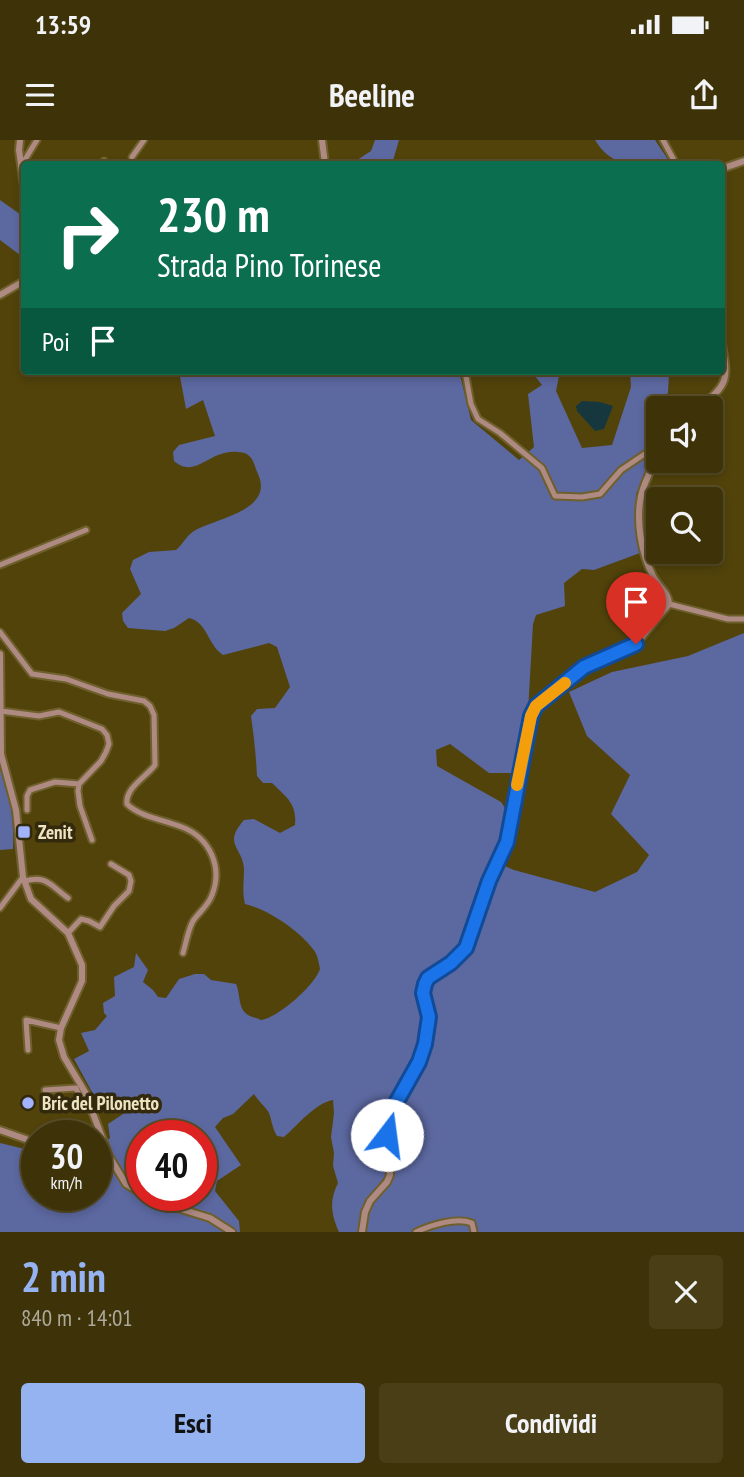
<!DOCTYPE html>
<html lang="it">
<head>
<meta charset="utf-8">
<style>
	:root { --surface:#3e3208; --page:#493e16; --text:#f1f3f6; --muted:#adaa9c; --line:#574d29; --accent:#95b2f1 }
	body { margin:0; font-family:"PT Sans Narrow",sans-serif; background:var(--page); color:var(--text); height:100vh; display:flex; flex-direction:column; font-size:26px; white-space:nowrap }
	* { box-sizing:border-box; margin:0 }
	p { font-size:23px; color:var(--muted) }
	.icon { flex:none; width:38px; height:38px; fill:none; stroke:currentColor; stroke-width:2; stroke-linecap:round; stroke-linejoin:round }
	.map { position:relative; height:1092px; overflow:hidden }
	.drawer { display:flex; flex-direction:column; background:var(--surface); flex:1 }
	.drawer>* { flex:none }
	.hud { position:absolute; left:21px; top:21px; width:704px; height:214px; border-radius:7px; box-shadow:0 4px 10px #0003,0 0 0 2px var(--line); background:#0b6e4f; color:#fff; overflow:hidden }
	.controls { position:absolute; left:646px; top:256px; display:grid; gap:14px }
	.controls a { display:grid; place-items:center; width:77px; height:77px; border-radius:7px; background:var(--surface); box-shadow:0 4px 10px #0003,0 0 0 2px var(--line); font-size:35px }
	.speed { position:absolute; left:21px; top:980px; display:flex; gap:14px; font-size:35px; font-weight:700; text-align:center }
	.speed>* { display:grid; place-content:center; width:91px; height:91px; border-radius:50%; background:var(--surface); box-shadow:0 4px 10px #0003,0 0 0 2px var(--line); line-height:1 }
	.speed small { font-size:18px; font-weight:400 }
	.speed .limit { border:10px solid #d22; background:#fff; color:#111 }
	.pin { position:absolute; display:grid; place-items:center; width:60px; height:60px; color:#fff; margin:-72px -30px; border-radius:50% 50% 50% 0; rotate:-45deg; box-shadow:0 0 7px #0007 }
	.pin .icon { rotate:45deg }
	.me { position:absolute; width:77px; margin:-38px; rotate:15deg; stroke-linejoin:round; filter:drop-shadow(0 0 5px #0008) }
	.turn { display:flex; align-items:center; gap:24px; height:147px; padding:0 21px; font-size:32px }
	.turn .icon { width:91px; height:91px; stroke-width:2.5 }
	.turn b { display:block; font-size:49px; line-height:60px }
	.then { display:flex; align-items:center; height:66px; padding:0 21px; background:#0003; gap:14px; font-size:26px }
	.round { display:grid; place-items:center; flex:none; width:74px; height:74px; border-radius:7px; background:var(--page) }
	.head { display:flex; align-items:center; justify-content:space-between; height:119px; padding:0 21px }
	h1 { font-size:42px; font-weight:700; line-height:52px; color:var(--accent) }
	.action { display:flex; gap:14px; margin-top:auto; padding:14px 21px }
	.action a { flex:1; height:80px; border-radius:7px; background:var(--accent); color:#111; font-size:28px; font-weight:700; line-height:80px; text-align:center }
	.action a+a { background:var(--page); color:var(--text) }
	.status { display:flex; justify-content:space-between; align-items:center; height:49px; padding:0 35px; background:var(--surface); direction:ltr }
	.status svg { height:19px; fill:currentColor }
	header { display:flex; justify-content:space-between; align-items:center; height:91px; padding:0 21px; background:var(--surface); font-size:32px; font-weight:700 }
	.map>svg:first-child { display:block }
	.green { fill:#5c68a0 }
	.water { fill:#16373e }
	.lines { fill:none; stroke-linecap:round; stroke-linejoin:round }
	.minor-casing { stroke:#6e602c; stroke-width:9 }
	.tertiary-casing { stroke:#6e602c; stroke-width:10 }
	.minor { stroke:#ae8a82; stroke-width:5 }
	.tertiary { stroke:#ae8a82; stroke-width:6 }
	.route-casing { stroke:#114b97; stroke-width:18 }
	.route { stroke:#1a73e8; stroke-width:12 }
	.slow { stroke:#f59e0b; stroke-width:12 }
	.poi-dot { fill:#a1b3fd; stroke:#332a0d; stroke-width:2.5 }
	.labels { text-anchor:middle; stroke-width:7; stroke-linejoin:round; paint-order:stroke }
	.poi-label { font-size:19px; font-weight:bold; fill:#eee4c2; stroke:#332a0d; text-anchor:start }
</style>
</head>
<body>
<div class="status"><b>13:59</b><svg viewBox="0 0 49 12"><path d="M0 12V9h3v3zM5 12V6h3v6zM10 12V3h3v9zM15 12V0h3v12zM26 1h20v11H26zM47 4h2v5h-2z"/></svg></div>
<header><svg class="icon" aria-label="menu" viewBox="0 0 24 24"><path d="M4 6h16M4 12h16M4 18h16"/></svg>Beeline<svg class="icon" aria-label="share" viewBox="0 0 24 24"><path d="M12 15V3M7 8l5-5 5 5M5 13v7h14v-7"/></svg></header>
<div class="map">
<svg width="744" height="1092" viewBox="0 0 744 1092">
	<rect width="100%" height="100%" fill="#52430b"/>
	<path class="green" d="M375 0H399L392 24H351L371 11Z
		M595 0H655L671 24C640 25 614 31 595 0Z
		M0 60 24 77V118L0 100Z
		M179 231H459L471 280 519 320 534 307 528 254 542 245 531 231H560L556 251 582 308 612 305 631 247 630 231 669 234 668 253 658 259 644 303 653 316 636 354 637 391 640 413 594 430 582 429 564 443 565 466 536 475 533 484 528 572 514 633H489L450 604 436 610 437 626 501 662 507 671 502 702 484 742 463 806 449 820 425 835 422 843 420 853 425 878 421 903 416 921 392 961 385 983 383 995 387 1034 367 1059 362 1071 359 1092H339C331 1074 329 1061 338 1043L333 1026 334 1013 331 997 334 973 333 960C315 963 297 986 284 997L277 996C272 988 272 981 269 973 266 967 258 961 254 954L233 974 223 978 215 987 241 1025 217 1041 215 1051 239 1081 240 1092H235L211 1077 145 1055H201V996H142V1053L127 1043 105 1002 110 998 108 984 126 972 116 956 97 961 74 919 89 911 81 893 95 890 107 876 104 873 103 863 115 856 114 837 134 827 136 813 148 830 143 842 153 850 158 857 166 858 179 839 195 834H204L211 840 236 844C241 854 237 870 250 876 254 878 258 878 261 880 278 878 315 845 320 829 319 823 317 813 313 809 299 790 267 769 245 764 242 752 244 741 244 729 243 707 222 705 244 680L254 679 280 693 295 685C297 663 286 657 272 643H263L257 636C256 616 254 596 251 576L257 569 275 568 290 547 277 507 269 503 223 515C207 504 208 483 189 478L174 488 165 491 128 488 123 481 122 473 141 454 130 429 133 420 149 412 176 410C183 404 186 396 194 391 213 379 275 371 258 334 255 328 254 319 248 315 245 312 242 313 238 312 209 309 196 340 174 321L173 312 179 305 215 296 203 260 186 269Z
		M744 493V1092H365L368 1073 373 1063 390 1044 394 1036 390 996 394 976 422 923 428 904 432 877 427 853 428 845 431 840 453 826 469 809 493 742 502 725 514 730 595 752 637 732 649 715 611 674 630 635 587 596 569 552 612 532 688 516Z
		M0 629C11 654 14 682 13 709L0 710Z
		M0 1003 37 1012V1055H96V1008L102 1004 133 1052 209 1080 230 1092H0Z"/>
	<path class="water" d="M582 261 600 262 613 266 604 289 595 291 577 271 576 266Z"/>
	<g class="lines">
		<defs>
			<path id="minor" d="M663 0 676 24
				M132 17 144 0
				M104 21 105 24
				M21 26 37 0
				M465 231 471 264 478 279 500 293 542 328 555 356 582 357 600 354 621 330 658 305
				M0 425 86 390
				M669 464 728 479H744
				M0 492 32 534 66 539 108 554 144 561 150 566 154 575 155 625C146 637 125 648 127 664 140 677 165 680 182 687 210 698 223 727 212 755 208 766 199 772 193 781 188 790 186 803 183 813
				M1 571 39 576 59 572 102 589 107 595 109 604 106 612 101 621 79 644 78 651 80 666 92 700
				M27 670V656L30 650 55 642 79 644
				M25 741C47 735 51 746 68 758
				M0 768 23 737
				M68 793 81 779 89 781 100 787 114 766 129 751 131 741 129 735 111 724
				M28 910 26 880 61 888
				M45 950 76 948 84 966 91 967
				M416 1092C431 1085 456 1077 472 1083L474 1092"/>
			<path id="tertiary" d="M20 0 19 10 24 46
				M322 0 325 24
				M721 29 744 21
				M0 155 24 141
				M698 268C731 243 728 238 721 199
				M0 514 1 614 16 670 23 737 31 759 68 793 82 825V841L61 888 59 900 64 917 85 952 109 1016 126 1044 152 1060 210 1078 232 1092
				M0 990 37 1003
				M362 1092 365 1072 370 1061 387 1042 390 1035 387 995 391 975 395 963 419 922 425 904 429 877 423 853 425 844 428 838 451 823 466 808 490 741 507 702 531 576 536 566 584 527 636 504 669 464C669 453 658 446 653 436 641 413 636 381 641 356 644 342 652 328 658 315"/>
		</defs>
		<use href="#minor" class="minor-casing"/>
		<use href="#tertiary" class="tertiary-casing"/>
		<use href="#minor" class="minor"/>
		<use href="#tertiary" class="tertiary"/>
	</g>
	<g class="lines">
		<defs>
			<path id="route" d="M387 995 396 963 419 922 425 904 429 877 423 853 425 844 428 838 451 823 466 808 489 741 507 702 531 576 536 566 584 527 636 504"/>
		</defs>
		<use href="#route" class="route-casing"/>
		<use href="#route" class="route"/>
		<path class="slow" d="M517 645 531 576 536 566 565 543"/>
	</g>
	<g class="poi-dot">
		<rect x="17" y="685" width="14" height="14" rx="3.5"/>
		<circle cx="28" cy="963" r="7"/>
	</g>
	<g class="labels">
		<g class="poi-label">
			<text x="38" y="699">Zenit</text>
			<text x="42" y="970">Bric del Pilonetto</text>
		</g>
	</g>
</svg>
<div class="controls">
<a><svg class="icon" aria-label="sound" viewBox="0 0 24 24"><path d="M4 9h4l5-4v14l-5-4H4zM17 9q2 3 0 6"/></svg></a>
<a><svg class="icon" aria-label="search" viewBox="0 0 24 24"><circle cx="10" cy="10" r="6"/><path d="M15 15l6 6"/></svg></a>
</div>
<div class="speed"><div>30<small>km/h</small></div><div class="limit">40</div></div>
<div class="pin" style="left:636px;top:504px;background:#d93025"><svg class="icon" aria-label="arrive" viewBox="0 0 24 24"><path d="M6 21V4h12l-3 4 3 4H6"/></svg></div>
<svg class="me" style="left:387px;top:995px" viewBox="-20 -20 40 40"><circle r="19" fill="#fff"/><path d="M0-13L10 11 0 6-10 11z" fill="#1a73e8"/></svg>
<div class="hud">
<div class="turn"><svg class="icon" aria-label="right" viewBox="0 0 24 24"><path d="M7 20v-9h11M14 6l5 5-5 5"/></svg><div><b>230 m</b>Strada Pino Torinese</div></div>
<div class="then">Poi<svg class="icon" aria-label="arrive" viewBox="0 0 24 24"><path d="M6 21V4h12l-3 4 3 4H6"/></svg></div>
</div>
</div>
<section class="drawer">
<div class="head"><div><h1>2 min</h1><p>840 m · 14:01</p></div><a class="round"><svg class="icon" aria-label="close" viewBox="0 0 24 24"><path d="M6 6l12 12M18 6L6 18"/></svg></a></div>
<div class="action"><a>Esci</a><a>Condividi</a></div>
</section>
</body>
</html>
